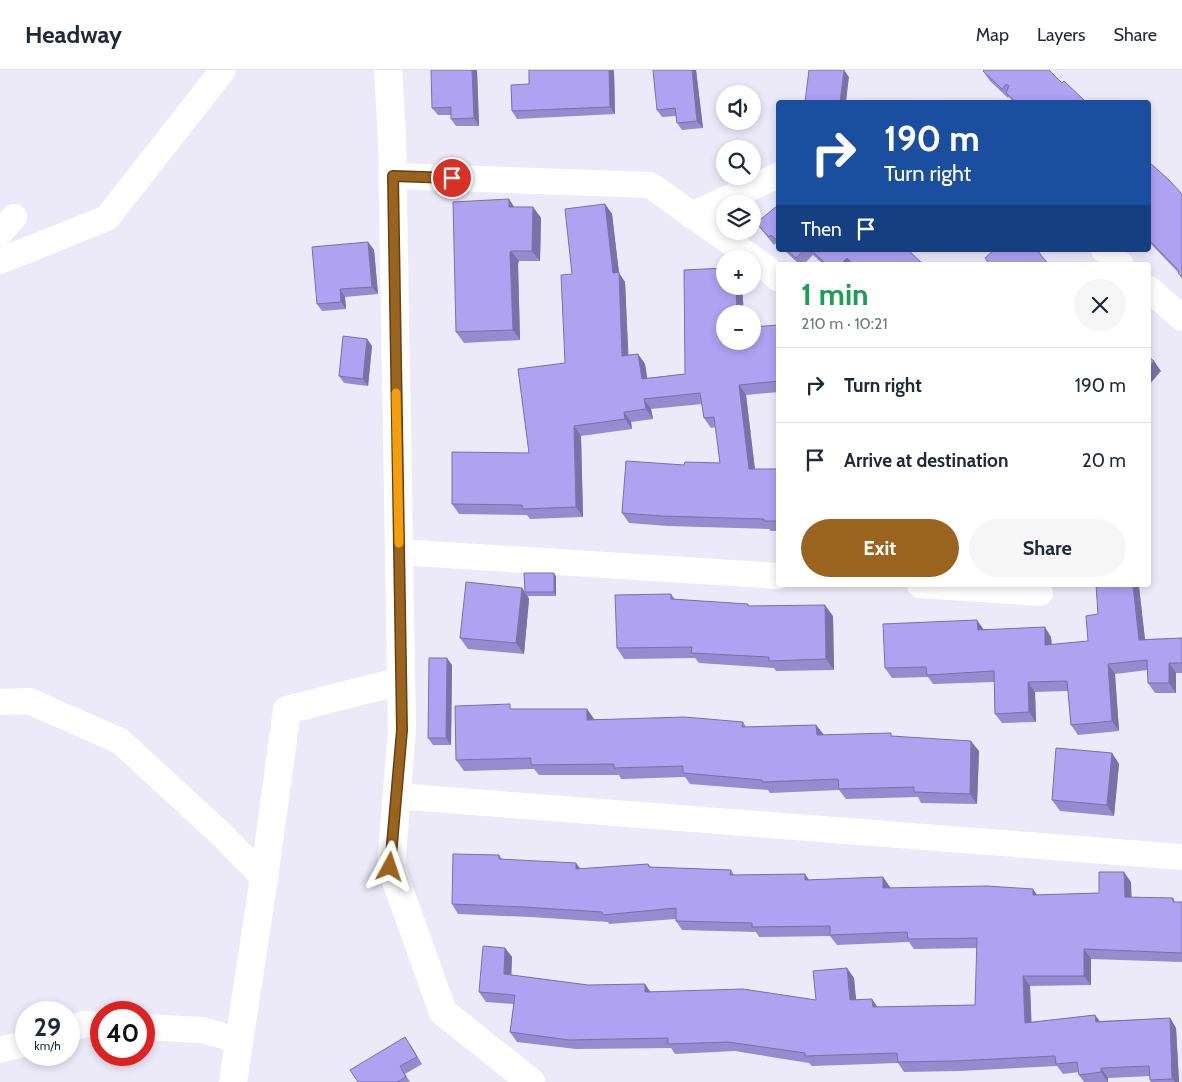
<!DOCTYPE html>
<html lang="en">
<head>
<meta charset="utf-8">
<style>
	:root { --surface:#fff; --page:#f6f6f7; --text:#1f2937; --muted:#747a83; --line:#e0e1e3; --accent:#9a641e }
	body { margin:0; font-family:Cabin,sans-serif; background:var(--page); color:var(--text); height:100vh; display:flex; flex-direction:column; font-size:19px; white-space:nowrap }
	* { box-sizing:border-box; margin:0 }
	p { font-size:16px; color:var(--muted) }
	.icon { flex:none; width:28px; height:28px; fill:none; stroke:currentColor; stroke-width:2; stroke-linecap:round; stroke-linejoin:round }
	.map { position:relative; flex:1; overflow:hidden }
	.details { position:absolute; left:776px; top:192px; width:375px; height:325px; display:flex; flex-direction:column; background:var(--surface); border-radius:5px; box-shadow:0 2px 8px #0003 }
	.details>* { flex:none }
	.banner { position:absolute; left:776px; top:30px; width:375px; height:152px; border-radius:5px; box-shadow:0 2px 8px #0003; background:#1a4fa0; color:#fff; overflow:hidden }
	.buttons { position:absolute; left:716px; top:15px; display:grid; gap:10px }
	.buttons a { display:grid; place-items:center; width:45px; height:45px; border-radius:50%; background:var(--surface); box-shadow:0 2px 8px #0003; font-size:25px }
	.speed { position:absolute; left:15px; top:931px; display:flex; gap:10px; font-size:25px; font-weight:700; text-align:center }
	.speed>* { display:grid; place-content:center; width:65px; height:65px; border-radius:50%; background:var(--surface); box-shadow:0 2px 8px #0003; line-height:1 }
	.speed small { font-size:12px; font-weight:400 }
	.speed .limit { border:8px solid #d22; background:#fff; color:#111 }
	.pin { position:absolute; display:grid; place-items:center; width:42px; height:42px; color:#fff; margin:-21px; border:2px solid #fff; border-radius:50%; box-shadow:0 1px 5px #0007 }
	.me { position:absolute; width:55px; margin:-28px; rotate:5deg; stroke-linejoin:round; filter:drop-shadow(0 0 4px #0008) }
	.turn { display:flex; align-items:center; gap:18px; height:105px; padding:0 25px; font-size:22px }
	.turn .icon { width:65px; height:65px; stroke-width:2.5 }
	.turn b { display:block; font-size:35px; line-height:42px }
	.then { display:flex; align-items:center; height:48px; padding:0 25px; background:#0003; gap:10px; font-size:19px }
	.round { display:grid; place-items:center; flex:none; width:52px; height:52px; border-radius:26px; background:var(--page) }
	.summary { display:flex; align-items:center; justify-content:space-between; height:85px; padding:0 25px }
	h1 { font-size:30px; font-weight:700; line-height:38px; color:#1e9e55 }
	.cta { display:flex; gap:10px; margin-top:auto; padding:10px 25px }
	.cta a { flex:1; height:58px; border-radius:30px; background:var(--accent); color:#fff; font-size:20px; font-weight:700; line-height:58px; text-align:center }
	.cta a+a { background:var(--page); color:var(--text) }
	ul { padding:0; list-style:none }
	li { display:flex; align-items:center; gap:15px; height:75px; padding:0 25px; border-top:1px solid var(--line) }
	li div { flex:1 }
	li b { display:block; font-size:19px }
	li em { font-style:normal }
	header { display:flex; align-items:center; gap:30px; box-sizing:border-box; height:70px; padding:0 25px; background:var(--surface); border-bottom:1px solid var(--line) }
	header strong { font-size:24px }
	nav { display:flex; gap:28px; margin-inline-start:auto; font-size:18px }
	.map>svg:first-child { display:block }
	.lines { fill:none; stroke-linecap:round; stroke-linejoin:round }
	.minor { stroke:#fff; stroke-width:26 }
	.tertiary { stroke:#fff; stroke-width:28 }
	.wall { fill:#968bcf }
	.shaded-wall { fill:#7a71a9 }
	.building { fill:#aea2f1; stroke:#7a71a9 }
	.route-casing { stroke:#644114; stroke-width:12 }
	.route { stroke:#9a641e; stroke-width:9 }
	.slow { stroke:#f59e0b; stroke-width:9 }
</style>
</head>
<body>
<header>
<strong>Headway</strong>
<nav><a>Map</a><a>Layers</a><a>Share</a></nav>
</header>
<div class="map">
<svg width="1182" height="1012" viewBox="0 0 1182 1012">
	<rect width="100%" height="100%" fill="#eceaf9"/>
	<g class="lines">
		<path class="minor" d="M393 106 650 115 765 197 779 209
			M691 145 779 105
			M0 163 14 147
			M1104 180 1121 195
			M0 191 107 148 223 0
			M1149 219 1182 248
			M399 482 779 506
			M920 515 1040 523
			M0 632 29 631 120 671 221 764 264 808
			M396 726 1182 787
			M144 957 202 960 240 971
			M69 959 85 954 101 955
			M0 980 26 973"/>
		<path class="tertiary" d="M388 0 392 67 402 660 391 797 443 942 531 1012
			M233 1012 264 808 287 640 401 611"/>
	</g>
	<path class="wall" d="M477 0 479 56H456L451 49V45H438L432 38Z
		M529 0H613L614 1 615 44 517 49 512 41 529 14Z
		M696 0 703 58 682 60 677 53 676 46 662 47 657 40Z
		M983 1 1062 13 1086 32H1013L1009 27 1008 28 990 11Z
		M1149 92 1182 124V209L1178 202 1149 172Z
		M509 129 514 137H533L541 148 540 191H519L518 194 520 270 464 273 456 262Z
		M605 134 612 144 619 203 625 212 628 285 638 284 645 294 647 308 685 304 725 216H742L743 244 725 271 779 255V322L746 325 755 399H779V461H771L769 459 668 456 629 453 622 443 684 395 720 393 716 357 711 358 704 348 702 334 651 339 653 349 631 352 632 359 581 366 583 447 530 449 527 445 459 444 452 434 529 383 565 293 572 204Z
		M779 138V175L777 173 774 175 756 153Z
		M368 172 374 180 378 224 345 227 346 239 322 241 317 234Z
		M784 180H908L924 195H824L813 185 803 195H800Z
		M367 269 372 276 368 316 344 313 339 306Z
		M554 503 556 507V526H528L529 529 524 584 468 579 460 568 522 518 525 522Z
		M1096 515H1145V517H1139L1145 569 1182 568V603H1176V623H1155L1148 613V600L1115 604 1119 661 1078 665 1071 655 1068 621 1035 622 1036 652 1002 653 995 644 994 612 933 614 928 607 892 608 885 598 984 559 1051 567 1052 575 1088 571 1098 544Z
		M671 524 675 529 749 536 833 546 834 600 776 601 774 598 699 593 695 588 624 589 617 578Z
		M452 595 451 675H433L428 668Z
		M513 639H587L594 649 743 652 746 657 816 655 824 665 893 666 979 681 977 734 921 733 918 727 846 729 839 720 770 723 768 720 690 714 685 707 621 709 619 705H539L534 699 464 701 456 690Z
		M1112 683 1119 694 1114 746 1060 741 1052 730Z
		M499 785 502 789 580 799 648 794 651 797 731 800 734 805 809 810 883 807 890 818 1037 825 1099 823 1131 812V827L1173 828 1175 832H1182V892L1091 889V915L1030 916 1031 952 1095 945 1099 951 1170 948 1176 958 1179 1012H1151L1150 1010V1006L1108 1008V1012H1084L1079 1005V1002L1063 1004 1057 996 960 1001 904 1002 898 993 812 996 809 993 735 981 675 984 671 978 576 979 517 972 510 962 514 934 486 932 479 922 505 878 512 887 511 905 588 915 650 922 816 930 854 908 856 930 878 937 975 935 977 878 914 879 909 872 837 875 830 866 759 867 756 862 682 860 676 851V849L609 854 608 852 531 847 458 844 452 834Z
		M410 974 422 994 405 1004 410 1012H358Z"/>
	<path class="shaded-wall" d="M472 0H477L479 56 474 48Z
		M609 0H613L614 1 615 44 610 37Z
		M692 0H696L703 58 697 51Z
		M844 0 849 7 846 32H840Z
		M509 129 516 140 509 137Z
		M605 134 612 144 619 203 625 212 629 296 622 286Z
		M533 137 541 148 540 191 532 181Z
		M368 172 374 180 378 224 372 217Z
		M511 181 519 191 518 194 520 270 513 260 510 183Z
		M847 188 852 195H840Z
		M736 216H742L744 244H737Z
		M340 219 345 227 346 239 341 232Z
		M367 269 372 276 368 316 363 309Z
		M638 284 645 294 649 319 642 309Z
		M1154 291 1161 301 1149 315V297Z
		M739 315 746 325 756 409 749 399Z
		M644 329 651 339 653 349 646 339Z
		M624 342 631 352 632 359 625 349Z
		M574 356 581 366 583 447 576 437Z
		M554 503 556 507V526L554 522Z
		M1133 515H1138L1139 517 1146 579 1139 570Z
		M522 518 529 529 524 584 516 573Z
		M825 535 833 546 834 600 826 589Z
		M977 550 984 560H978Z
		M1045 557 1051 567 1052 585 1045 575Z
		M447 588 452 595 451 675 446 668Z
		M1169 593 1176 603V623L1169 613Z
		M1108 594 1115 604 1119 661 1112 651Z
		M1028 612 1035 622 1036 652 1029 642Z
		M587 639 594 649 587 650Z
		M816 655 824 665H817Z
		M971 671 979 681 977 734 970 724Z
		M1112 683 1119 694 1114 746 1107 735Z
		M576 793 583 802 576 799Z
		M1124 802 1131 812 1132 836 1125 827Z
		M805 804 812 814 805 810Z
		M883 807 890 817V828L883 818Z
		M1033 819 1040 829 1033 825Z
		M505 878 512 887 511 914 504 904Z
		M1084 879 1091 889V915L1084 906Z
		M847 898 854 908 857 940 850 930Z
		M1023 906 1030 916 1032 962 1025 953Z
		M645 914 652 924 645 922Z
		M872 929 879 939 873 937Z
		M1095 945 1102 954 1096 952Z
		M1170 948 1176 958 1179 1012H1175L1172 1009Z
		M1101 998 1108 1008V1012L1101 1002Z"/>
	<path class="building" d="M431 0H472L474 48 451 49V37L432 38Z
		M529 0H609L610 37 512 41 511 15 529 14Z
		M653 0H692L697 51 677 53 675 38 657 40Z
		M809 0H844L840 32H805Z
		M984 0H1049L1062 13 1064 11 1086 32H1016L1006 23 1009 16 1006 14 1002 19 983 1Z
		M1149 92 1169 110 1182 124V207L1178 203 1179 201 1149 170Z
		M509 129V137H533L532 181H511L510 183 513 260 456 262 453 132Z
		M605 134 613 203 619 202 622 286 638 284 642 309 685 304 684 200 725 198V216H736L737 244H725V271H752V257L779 255V311L739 315 749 399H779V451H764V449L661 446 622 443 626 391 684 395 685 392 720 393 714 347 704 348 700 323 644 329 646 339 624 342 625 349 574 356 576 437 523 439 522 435 452 434V382L529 383 518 299 565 293 561 205 572 204 565 139Z
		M777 136 779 138V172L771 165 769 167 756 153Z
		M368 172 372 217 340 219 341 232 317 234 312 177Z
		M787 180H804L796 188Z
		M811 180H908L924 195H854L847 188 840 195H827Z
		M994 180H1037L1049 195H990L985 188Z
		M343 266 367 269 363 309 339 306Z
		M1149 287 1154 291 1149 297Z
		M524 503H554V522H525Z
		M466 512 522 518 516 573 460 568Z
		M1096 515H1133L1139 570 1182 568V593H1169V613H1148L1147 590 1108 594 1112 651 1071 655 1067 611 1028 612 1029 642 995 644 994 601 927 605 926 597 885 598 883 554 977 550 978 560 1045 557V575L1088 571 1086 546 1098 544Z
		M671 524V529L748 534V536L825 535 826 589 769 591V587L691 583 692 577 617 578 615 525Z
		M429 588H447L446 668H428Z
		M510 634V639H587V650L684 647 743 652 742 657 816 655 817 665 891 663V666L971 671 970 724 914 722V717L839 719 838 709 762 712V710L683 703V696L614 698V694L531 695V688L456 690 455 636Z
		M1056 678 1112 683 1107 735 1052 730Z
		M453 784 499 785V789L576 793V799L648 794 649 797 731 800 730 805 805 804V810L883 807V818L987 816 1033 819V825L1099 823V802H1124L1125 827 1173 828V832H1182V883L1084 879V906H1023L1025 953 1095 945 1096 952 1170 948 1172 1009 1150 1010 1149 996 1101 998V1002L1079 1005 1077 992 1056 994 1055 986 954 991 898 992 897 983 805 986V983L728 972 668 974V968L569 970 510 962 515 925 479 922 483 876 505 878 504 904 588 915 645 914V922L743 919 816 930 813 901 847 898 850 930 872 929 873 937 975 935 977 868 908 869 907 862 830 865V856L752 857V853L676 851V838L603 845 602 842 524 837 452 834Z
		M405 967 417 987 400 996 406 1007 397 1012H358L350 1000Z"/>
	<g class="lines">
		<defs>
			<path id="route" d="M390 797 402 660 393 106 452 108"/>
		</defs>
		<use href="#route" class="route-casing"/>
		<use href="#route" class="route"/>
		<path class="slow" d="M396 323 399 473"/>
	</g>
</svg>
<div class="buttons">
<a><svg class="icon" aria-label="sound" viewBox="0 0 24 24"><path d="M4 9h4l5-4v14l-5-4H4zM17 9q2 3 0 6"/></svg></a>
<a><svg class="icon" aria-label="search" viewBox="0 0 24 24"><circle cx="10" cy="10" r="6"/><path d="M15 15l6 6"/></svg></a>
<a><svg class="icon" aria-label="layers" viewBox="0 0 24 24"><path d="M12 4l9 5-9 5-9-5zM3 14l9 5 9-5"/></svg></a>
<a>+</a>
<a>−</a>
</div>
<div class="speed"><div>29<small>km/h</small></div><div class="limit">40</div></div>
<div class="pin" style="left:452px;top:108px;background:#d93025"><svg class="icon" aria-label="arrive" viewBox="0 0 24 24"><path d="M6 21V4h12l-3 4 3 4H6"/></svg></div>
<svg class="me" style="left:390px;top:797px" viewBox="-20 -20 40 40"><path d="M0-17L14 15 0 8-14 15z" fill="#9a641e" stroke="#fff" stroke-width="4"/></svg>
<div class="banner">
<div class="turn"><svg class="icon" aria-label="right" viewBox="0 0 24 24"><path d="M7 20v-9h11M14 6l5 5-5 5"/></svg><div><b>190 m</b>Turn right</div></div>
<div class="then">Then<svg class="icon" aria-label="arrive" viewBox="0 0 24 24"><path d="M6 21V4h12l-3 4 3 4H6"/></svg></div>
</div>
<section class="details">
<div class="summary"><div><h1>1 min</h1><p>210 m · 10:21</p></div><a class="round"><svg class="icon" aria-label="close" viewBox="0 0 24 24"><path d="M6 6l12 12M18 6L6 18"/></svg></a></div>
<ul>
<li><svg class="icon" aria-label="right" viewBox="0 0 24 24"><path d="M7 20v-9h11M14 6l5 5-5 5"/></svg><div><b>Turn right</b></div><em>190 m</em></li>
<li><svg class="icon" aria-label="arrive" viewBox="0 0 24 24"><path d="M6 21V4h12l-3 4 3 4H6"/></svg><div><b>Arrive at destination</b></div><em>20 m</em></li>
</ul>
<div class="cta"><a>Exit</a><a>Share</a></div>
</section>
</div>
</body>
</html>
